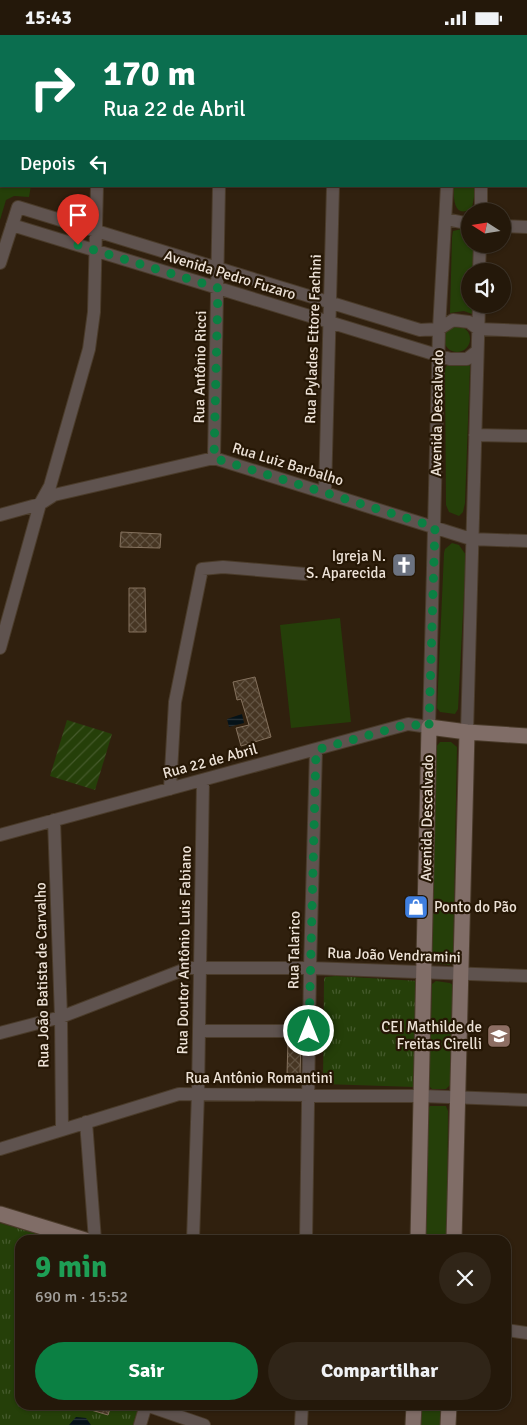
<!DOCTYPE html>
<html lang="pt">
<head>
<meta charset="utf-8">
<style>
	:root { --surface:#24180a; --page:#302518; --text:#f1f3f6; --muted:#a3a09c; --line:#41372b; --accent:#0b8043 }
	body { margin:0; font-family:Signika,sans-serif; background:var(--page); color:var(--text); height:100vh; display:flex; flex-direction:column; font-size:19px; white-space:nowrap }
	* { box-sizing:border-box; margin:0 }
	p { font-size:16px; color:var(--muted) }
	.icon { flex:none; width:28px; height:28px; fill:none; stroke:currentColor; stroke-width:2; stroke-linecap:round; stroke-linejoin:round }
	.map { position:relative; flex:1; overflow:hidden }
	.sheet { position:absolute; left:15px; top:1200px; width:496px; height:175px; display:flex; flex-direction:column; background:var(--surface); border-radius:15px; box-shadow:0 1px 4px #0004,0 0 0 1px var(--line) }
	.sheet>* { flex:none }
	.top-card { position:absolute; left:0px; top:0px; width:528px; height:152px; box-shadow:0 1px 4px #0004,0 0 0 1px var(--line); background:#0b6e4f; color:#fff; overflow:hidden }
	.needle { width:32px; rotate:282deg }
	.buttons { position:absolute; left:461px; top:168px; display:grid; gap:10px }
	.buttons a { display:grid; place-items:center; width:50px; height:50px; border-radius:50%; background:var(--surface); box-shadow:0 1px 4px #0004,0 0 0 1px var(--line); font-size:25px }
	.pin { position:absolute; display:grid; place-items:center; width:42px; height:42px; color:#fff; margin:-51px -21px; border-radius:50% 50% 50% 0; rotate:-45deg; box-shadow:0 0 5px #0007 }
	.pin .icon { rotate:45deg }
	.me { position:absolute; width:55px; margin:-28px; rotate:0deg; stroke-linejoin:round; filter:drop-shadow(0 0 4px #0008) }
	.turn { display:flex; align-items:center; gap:18px; height:105px; padding:0 20px; font-size:22px }
	.turn .icon { width:65px; height:65px; stroke-width:2.5 }
	.turn b { display:block; font-size:35px; line-height:42px }
	.then { display:flex; align-items:center; height:48px; padding:0 20px; background:#0003; gap:10px; font-size:19px }
	.round { display:grid; place-items:center; flex:none; width:52px; height:52px; border-radius:26px; background:var(--page) }
	.overview { display:flex; align-items:center; justify-content:space-between; height:85px; padding:0 20px }
	h1 { font-size:30px; font-weight:800; line-height:38px; color:#1e9e55 }
	.cta { display:flex; gap:10px; margin-top:auto; padding:10px 20px }
	.cta a { flex:1; height:58px; border-radius:30px; background:var(--accent); color:#fff; font-size:20px; font-weight:800; line-height:58px; text-align:center }
	.cta a+a { background:var(--page); color:var(--text) }
	.status { display:flex; justify-content:space-between; align-items:center; height:35px; padding:0 25px; background:var(--surface); direction:ltr }
	.status svg { height:14px; fill:currentColor }
	.map>svg:first-child { display:block }
	.grass { fill:#253f09 }
	.park { fill:url(#park-tufts) }
	.garden { fill:url(#garden-furrows) }
	.water { fill:url(#water-rules) }
	.building { fill:url(#building-cross-hatch); stroke:#84715d }
	.lines { fill:none; stroke-linecap:round; stroke-linejoin:round }
	.street-casing { stroke:#4a3b2a; stroke-width:14 }
	.secondary-casing { stroke:#4a3b2a; stroke-width:17 }
	.street { stroke:#5f534f; stroke-width:12 }
	.secondary { stroke:#806d67; stroke-width:15 }
	.route { stroke:#0b8043; stroke-width:9; stroke-dasharray:0 16.2 }
	.labels { text-anchor:middle; stroke-width:4.5; stroke-linejoin:round; paint-order:stroke }
	.street-label { font-size:15px; fill:#ede2d7; stroke:#261705 }
	.poi-label { font-size:15px; fill:#ede2d7; stroke:#261705; text-anchor:end }
</style>
</head>
<body>
<div class="status"><b>15:43</b><svg viewBox="0 0 49 12"><path d="M0 12V9h3v3zM5 12V6h3v6zM10 12V3h3v9zM15 12V0h3v12zM26 1h20v11H26zM47 4h2v5h-2z"/></svg></div>
<div class="map">
<svg width="527" height="1390" viewBox="0 0 527 1390">
	<defs>
		<pattern id="park-tufts" width="24" height="20" patternUnits="userSpaceOnUse" patternTransform="scale(1.25)"><rect width="24" height="20" fill="#253f09"/><path d="M3 7l-1-3M5 7V3M7 7l1-3M15 17l-1-3M17 17v-4M19 17l1-3" fill="none" stroke="#455a2c"/></pattern>
		<pattern id="garden-furrows" width="10" height="10" patternUnits="userSpaceOnUse" patternTransform="scale(1.25)"><rect width="10" height="10" fill="#253f09"/><path d="M-1 1l2-2M0 10L10 0M9 11l2-2" fill="none" stroke="#455a2c"/></pattern>
		<pattern id="water-rules" width="6" height="5" patternUnits="userSpaceOnUse" patternTransform="scale(1.25)"><rect width="6" height="5" fill="#051218"/><path d="M0 2.5h6" fill="none" stroke="#2a3439"/></pattern>
		<pattern id="building-cross-hatch" width="8" height="8" patternUnits="userSpaceOnUse" patternTransform="scale(1.25)"><rect width="8" height="8" fill="#473623"/><path d="M0 0l8 8M0 8l8-8" fill="none" stroke="#625342"/></pattern>
	</defs>
	<rect width="100%" height="100%" fill="#30200e"/>
	<path class="grass" d="M0 84 1 151H31L29 162 14 161 6 165 0 185Z
		M454 151H476L472 173C454 185 453 163 454 151Z
		M466 193 470 196V209H474V236H470V269H473L472 279 464 276 450 278 452 202 453 196Z
		M444 304a13 13 0 1 1 26 0a13 13 0 1 1-26 0Z
		M467 329 470 331 465 468 463 477 459 481 449 477 446 470 445 334 447 330Z
		M452 508 459 510 466 520 458 674 455 679 440 677 437 673 444 518 445 514Z
		M340 583 351 687 291 693 280 590Z
		M440 707H451L457 712 453 925 450 930 434 928 431 925 436 712Z
		M436 946 450 948 453 950 450 1050 446 1054H432L429 1051 432 949Z
		M430 1071H446L448 1076 447 1205H425L428 1074Z
		M420 1370H441L440 1390H420Z"/>
	<path class="park" d="M336 941 418 946 415 1052 323 1049 324 945 325 942Z
		M0 1188 57 1205H20V1370H140L133 1390H0Z"/>
	<path class="garden" d="M67 685 112 699 95 755 50 741Z"/>
	<path class="water" d="M242 679 244 688 229 692 227 684Z
		M76 1382 86 1383 91 1390H69Z"/>
	<path class="building" d="M121 497 161 499 160 513 120 512Z
		M129 553H145L146 597H129Z
		M255 642 271 702 241 711 236 693 249 690 241 664 237 665 233 647Z
		M288 1004H301L300 1040H287Z
		M81 1370H111L108 1380 81 1372Z"/>
	<g class="lines">
		<defs>
			<path id="street" d="M100 1V0
				M223 1V0
				M336 1V0
				M450 1V0
				M486 1V0
				M526 45H527
				M481 176V151
				M446 184 470 189
				M12 190 450 324H467L476 317
				M502 191 527 192
				M0 228 18 172 420 295 439 294 453 285 469 287 478 294 527 296
				M479 236 480 209
				M475 400 527 401
				M214 423 219 151
				M325 457 333 151
				M0 480 40 469 54 460 214 423 471 504 527 506
				M0 613 40 469 50 451 89 314 94 277 97 151
				M467 697 479 269
				M170 754 175 667 202 534 223 532 305 539
				M54 785 61 982 62 1094
				M0 800 408 689 429 692 439 294 447 151
				M199 996H309
				M0 998 61 982 188 933H310L527 941
				M86 1087 95 1205
				M0 1114 179 1059 421 1061 527 1065
				M193 1205 198 1058 203 745
				M306 1205 310 933 316 715
				M506 1295 527 1298
				M146 1370 204 1390
				M140 1390 146 1370
				M301 1390 302 1370"/>
			<path id="secondary" d="M0 1179 85 1205
				M418 1205 429 692 467 697 527 701
				M454 1205 467 697
				M413 1390 414 1370
				M448 1390 449 1370"/>
		</defs>
		<use href="#street" class="street-casing"/>
		<use href="#secondary" class="secondary-casing"/>
		<use href="#street" class="street"/>
		<use href="#secondary" class="secondary"/>
	</g>
	<g class="lines">
		<path class="route" d="M78 210 218 253 214 423 435 492 429 692 408 689 316 715 309 996"/>
	</g>
	<defs>
		<symbol id="church-square" viewBox="-11 -11 22 22"><rect x="-9" y="-9" width="18" height="18" rx="4" fill="#6b7280" stroke="#261705"/><path d="M-1.2-6h2.4v3.5h3.3v2.4h-3.3V6h-2.4V-.1h-3.3v-2.4h3.3Z" fill="#fff"/></symbol>
		<symbol id="shop-square" viewBox="-11 -11 22 22"><rect x="-9" y="-9" width="18" height="18" rx="4" fill="#3f7fe0" stroke="#261705"/><path d="M-5-2.5h2.3a2.7 3.5 0 0 1 5.4 0H5L5.5 6h-11ZM-1.5-2.5h3a1.5 2.3 0 0 0-3 0Z" fill="#fff"/></symbol>
		<symbol id="school-square" viewBox="-11 -11 22 22"><rect x="-9" y="-9" width="18" height="18" rx="4" fill="#8d6e63" stroke="#261705"/><path d="M0-5L7-2L0 1L-7-2ZM-4 1L0 2.5L4 1V4Q0 6-4 4Z" fill="#fff"/></symbol>
	</defs>
	<g fill-rule="evenodd">
		<use href="#church-square" x="390" y="516" width="28" height="28"/>
		<use href="#shop-square" x="402" y="858" width="28" height="28"/>
		<use href="#school-square" x="485" y="987" width="28" height="28"/>
	</g>
	<g class="labels">
		<g class="street-label">
			<text transform="translate(230 240) rotate(17)" y="5">Avenida Pedro Fuzaro</text>
			<text transform="translate(313 304) rotate(-88)" y="5">Rua Pylades Ettore Fachini</text>
			<text transform="translate(200 332) rotate(-89)" y="5">Rua Antônio Ricci</text>
			<text transform="translate(437 378) rotate(-89)" y="5">Avenida Descalvado</text>
			<text transform="translate(288 429) rotate(17)" y="5">Rua Luiz Barbalho</text>
			<text transform="translate(210 726) rotate(-15)" y="5">Rua 22 de Abril</text>
			<text transform="translate(427 783) rotate(-89)" y="5">Avenida Descalvado</text>
			<text transform="translate(184 915) rotate(-89)" y="5">Rua Doutor Antônio Luis Fabiano</text>
			<text transform="translate(294 915) rotate(-89)" y="5">Rua Talarico</text>
			<text transform="translate(394 920) rotate(2)" y="5">Rua João Vendramini</text>
			<text transform="translate(42 940) rotate(-91)" y="5">Rua João Batista de Carvalho</text>
			<text x="259" y="1048">Rua Antônio Romantini</text>
		</g>
		<g class="poi-label">
			<text x="386" y="526">Igreja N.<tspan x="386" dy="17">S. Aparecida</tspan></text>
			<text x="434" y="877" text-anchor="start">Ponto do Pão</text>
			<text x="482" y="997">CEI Mathilde de<tspan x="482" dy="17">Freitas Cirelli</tspan></text>
		</g>
	</g>
</svg>
<div class="buttons">
<a><svg class="needle" viewBox="-14 -14 28 28"><path d="M0-13l5 13h-10z" fill="#e53935"/><path d="M0 13l5-13h-10z" fill="#a3a09c"/></svg></a>
<a><svg class="icon" aria-label="sound" viewBox="0 0 24 24"><path d="M4 9h4l5-4v14l-5-4H4zM17 9q2 3 0 6"/></svg></a>
</div>
<div class="pin" style="left:78px;top:210px;background:#d93025"><svg class="icon" aria-label="arrive" viewBox="0 0 24 24"><path d="M6 21V4h12l-3 4 3 4H6"/></svg></div>
<svg class="me" style="left:309px;top:996px" viewBox="-20 -20 40 40"><circle r="17" fill="#0b8043" stroke="#fff" stroke-width="3"/><path d="M0-11L8 9 0 5-8 9z" fill="#fff"/></svg>
<div class="top-card">
<div class="turn"><svg class="icon" aria-label="right" viewBox="0 0 24 24"><path d="M7 20v-9h11M14 6l5 5-5 5"/></svg><div><b>170 m</b>Rua 22 de Abril</div></div>
<div class="then">Depois<svg class="icon" aria-label="left" viewBox="0 0 24 24"><path d="M17 20v-9H6M10 6l-5 5 5 5"/></svg></div>
</div>
<section class="sheet">
<div class="overview"><div><h1>9 min</h1><p>690 m · 15:52</p></div><a class="round"><svg class="icon" aria-label="close" viewBox="0 0 24 24"><path d="M6 6l12 12M18 6L6 18"/></svg></a></div>
<div class="cta"><a>Sair</a><a>Compartilhar</a></div>
</section>
</div>
</body>
</html>
